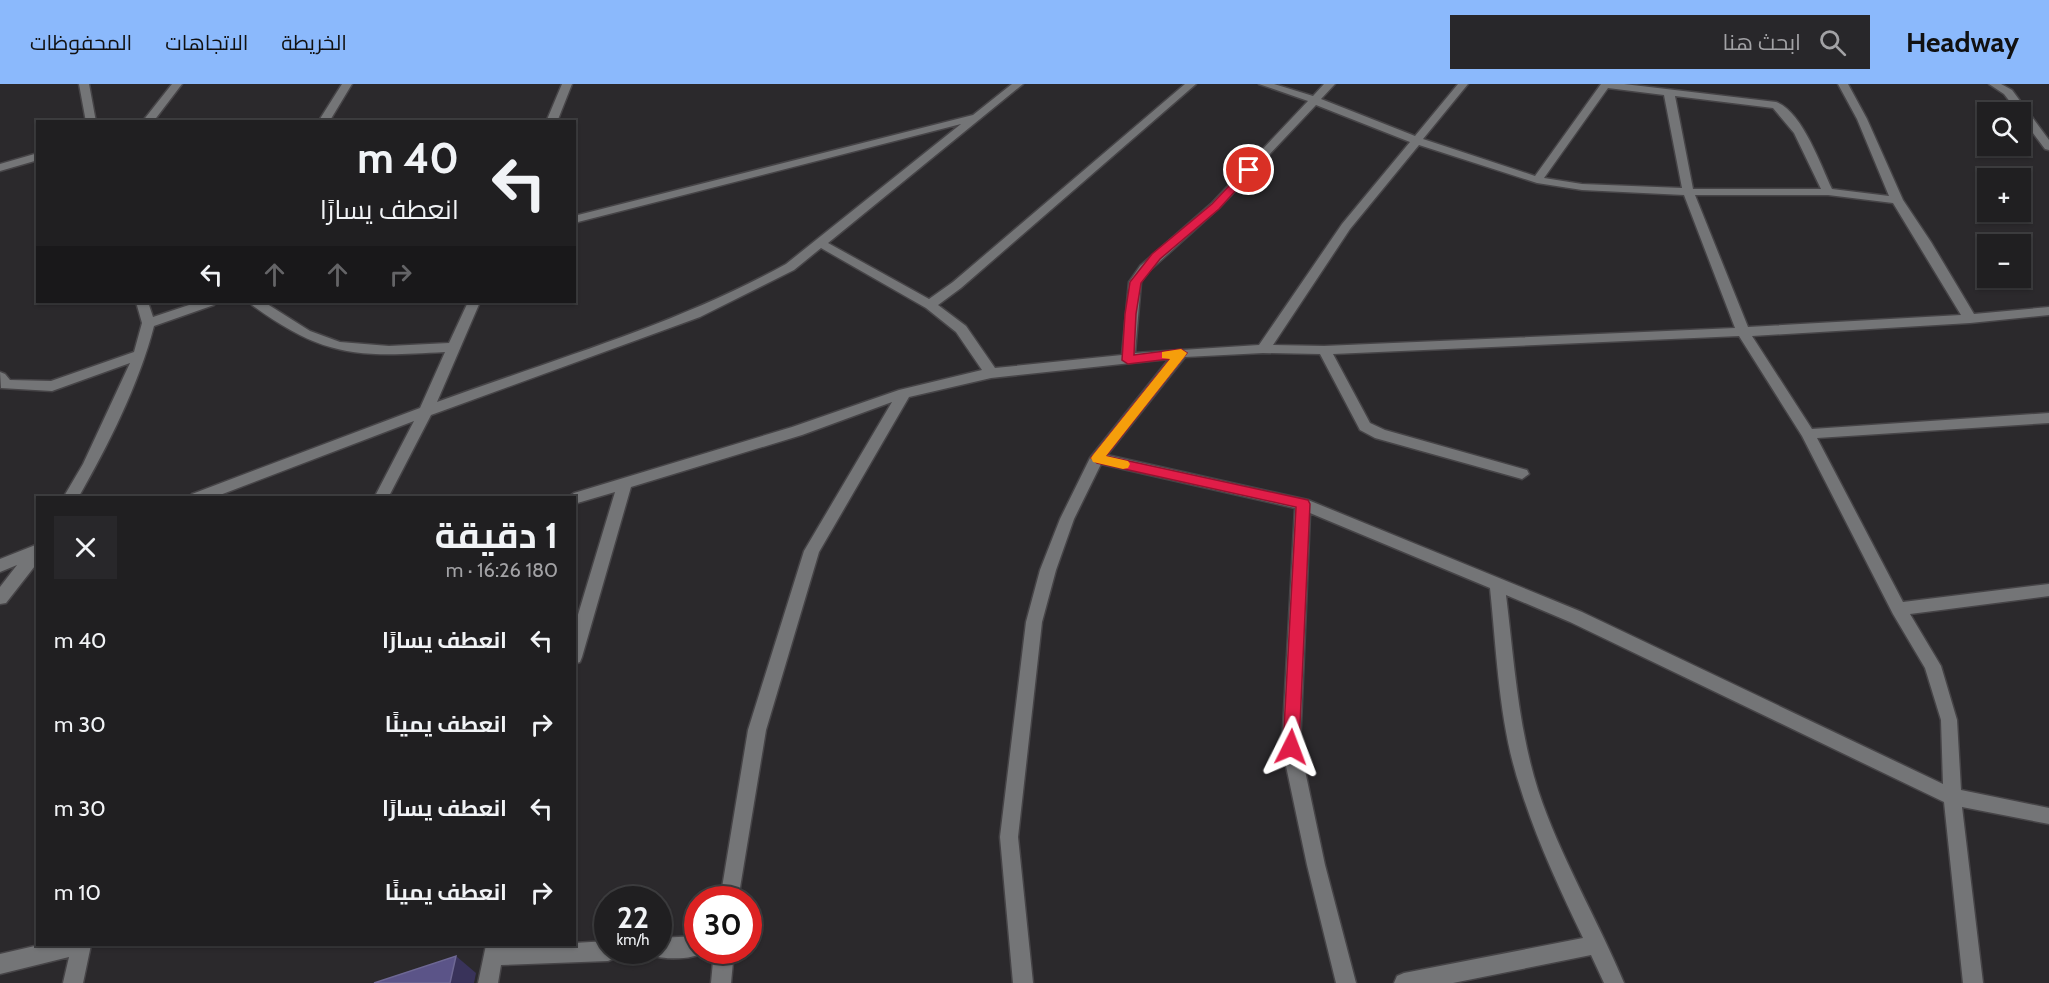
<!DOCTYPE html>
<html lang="ar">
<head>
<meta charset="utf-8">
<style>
	:root { --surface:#201f21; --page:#28272a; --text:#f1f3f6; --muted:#a2a2a5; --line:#3d3d3f; --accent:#8bb9fc }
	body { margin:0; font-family:Cabin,Cairo,sans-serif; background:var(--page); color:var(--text); direction:rtl; height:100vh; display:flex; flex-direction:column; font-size:22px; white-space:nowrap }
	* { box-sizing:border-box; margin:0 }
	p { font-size:20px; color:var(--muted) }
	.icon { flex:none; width:33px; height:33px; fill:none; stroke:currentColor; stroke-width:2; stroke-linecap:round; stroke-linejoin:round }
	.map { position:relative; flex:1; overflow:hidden; direction:ltr }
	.drawer { position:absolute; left:36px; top:412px; width:540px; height:450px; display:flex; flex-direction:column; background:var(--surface); border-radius:0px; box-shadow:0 2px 4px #0004,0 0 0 2px var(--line); direction:rtl }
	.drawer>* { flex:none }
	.banner { position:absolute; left:36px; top:36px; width:540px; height:183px; border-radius:0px; box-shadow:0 2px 4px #0004,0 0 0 2px var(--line); direction:rtl; background:#201f21; color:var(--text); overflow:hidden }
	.buttons { position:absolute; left:1977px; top:18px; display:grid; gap:12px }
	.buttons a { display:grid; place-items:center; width:54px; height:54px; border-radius:0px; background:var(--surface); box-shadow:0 2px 4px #0004,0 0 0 2px var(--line); font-size:30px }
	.speed { position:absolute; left:594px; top:802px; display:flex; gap:12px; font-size:30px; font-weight:700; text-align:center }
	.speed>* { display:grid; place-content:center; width:78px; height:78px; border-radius:50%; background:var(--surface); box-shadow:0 2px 4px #0004,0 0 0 2px var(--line); line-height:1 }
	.speed small { font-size:15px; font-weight:400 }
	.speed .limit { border:9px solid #d22; background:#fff; color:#111 }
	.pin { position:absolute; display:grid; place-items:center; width:51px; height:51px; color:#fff; margin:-26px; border:3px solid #fff; border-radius:50%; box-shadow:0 2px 6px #0007 }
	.me { position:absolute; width:66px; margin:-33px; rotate:3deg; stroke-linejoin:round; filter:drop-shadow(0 0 4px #0008) }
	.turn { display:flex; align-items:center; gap:21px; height:126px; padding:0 18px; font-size:27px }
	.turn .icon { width:78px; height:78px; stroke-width:2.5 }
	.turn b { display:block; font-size:42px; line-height:51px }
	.lanes { display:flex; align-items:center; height:57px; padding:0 18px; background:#0003; justify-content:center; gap:30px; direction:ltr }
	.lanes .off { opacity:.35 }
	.round { display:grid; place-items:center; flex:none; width:63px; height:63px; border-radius:0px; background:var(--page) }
	.head { display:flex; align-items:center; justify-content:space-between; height:102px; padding:0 18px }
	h1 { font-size:36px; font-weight:700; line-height:45px }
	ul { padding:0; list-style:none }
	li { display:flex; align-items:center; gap:18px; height:84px; padding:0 18px }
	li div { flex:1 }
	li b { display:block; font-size:22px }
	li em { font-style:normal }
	header { display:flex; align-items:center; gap:36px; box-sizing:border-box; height:84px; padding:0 30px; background:var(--accent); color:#111 }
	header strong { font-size:28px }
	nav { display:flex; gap:33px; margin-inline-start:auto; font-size:21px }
	.search { width:420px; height:54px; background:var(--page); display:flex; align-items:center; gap:15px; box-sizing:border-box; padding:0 21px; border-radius:0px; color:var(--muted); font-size:22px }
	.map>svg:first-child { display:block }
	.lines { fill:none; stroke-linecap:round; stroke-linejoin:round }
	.minor-casing { stroke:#464447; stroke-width:3 }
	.minor { fill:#747577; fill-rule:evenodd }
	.shaded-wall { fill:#39335a }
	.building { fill:#5b5488; stroke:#6e6894; stroke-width:1.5 }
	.route { fill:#e11d48; stroke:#92132f; stroke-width:1.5 }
	.slow { fill:#f59e0b }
</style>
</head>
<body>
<header>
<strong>Headway</strong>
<div class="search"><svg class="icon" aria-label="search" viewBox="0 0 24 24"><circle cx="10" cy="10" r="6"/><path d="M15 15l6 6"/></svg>ابحث هنا</div>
<nav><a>الخريطة</a><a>الاتجاهات</a><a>المحفوظات</a></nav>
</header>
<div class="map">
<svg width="2049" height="899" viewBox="0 0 2049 899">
	<rect width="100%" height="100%" fill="#2b292c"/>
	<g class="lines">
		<defs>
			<path id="minor" d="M79 0H89L96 38H86Z
				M172 0H182L153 38H142Z
				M342 0H352L329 38H318Z
				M562 0H572L557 38H546Z
				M1012 0H1023L828 159 929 215 953 198 1185 0H1196L961 204 938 221 966 242 995 284 1122 271 1129 198 1140 182 1211 120 1308 17 1259 0H1274L1313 12 1324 0H1335L1321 15 1415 52 1458 0H1468L1423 55 1535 92 1601 0H1624L1776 18C1802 27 1821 82 1832 105L1889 112 1857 35 1838 0H1848L1867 35 1903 116 1931 158 1974 230 2049 223V231L1970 239 1752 252 1812 345 2049 329V339L1817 354 1903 518 2049 500V512L1910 530 1941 582 1957 636 1961 706 2049 724V740L1962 723 1983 899H1963L1944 718 1570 538 1506 511C1514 576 1518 643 1538 706 1560 773 1597 834 1624 899H1604L1591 871 1453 899H1394L1397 892 1404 889 1583 854C1560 806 1537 757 1521 706 1499 642 1497 571 1490 504L1310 429 1300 663 1325 781 1356 899H1336L1307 781 1282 663 1295 424 1101 380 1074 435 1056 486 1042 538 1018 753 1033 899H1013L1000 753 1026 538 1040 486 1060 435 1090 374 1169 275 991 294 909 313 819 468 766 646 738 816H720L748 646 804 467 892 318 802 351 631 403 582 573 580 578 574 580V544L615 408 574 420V414H567L574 409 792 343 899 306 982 286 956 248 926 224 821 164 794 186 700 233 431 331 388 414H374L414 337 212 414H190L192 410 420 324 445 268C358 273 325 274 252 221L250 218H264L310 247 340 258 389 262 449 259 468 218H480L437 318C554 275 676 241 786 180L961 40 574 139V132L973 31ZM1608 4 1664 11 1682 104 1582 100 1544 94ZM1675 12 1773 24 1794 49 1821 105H1693ZM1316 21 1410 58 1342 140 1259 261 1135 269 1141 198 1148 188 1219 124ZM1419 61 1537 99 1582 106 1684 111 1735 244 1324 262 1273 261 1350 145ZM1695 111H1828L1893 119 1961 231 1748 243ZM1739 252 1802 352 1893 530 1925 584 1941 636 1943 700 1582 528 1308 416 1107 371 1185 273 1263 269 1320 270 1360 346 1375 354 1522 395 1529 390 1527 386 1385 346 1370 339 1333 270Z
				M1989 0H2001L2012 6 2049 56V66L2045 65 2020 32V28H2018L2004 10Z
				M38 69V76L0 87V80Z
				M136 218H148L153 233 198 218H216L214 221 154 242C139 300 108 362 78 414H63L83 380 130 279 52 307 1 304 0 288 5 290 10 296 51 297 134 268 142 239Z
				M38 460V478L6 519 0 520V503L17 481 0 488V475Z
				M698 852V867H706C695 876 664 876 651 871L650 867H658V854Z
				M608 857V867H618L615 874 608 877 501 881 498 899H478L486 861H574V859Z
				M39 861H91L83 899H63L69 873 0 890V870Z
				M714 867H734L731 899H711Z"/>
		</defs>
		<use href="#minor" class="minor-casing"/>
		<use href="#minor" class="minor"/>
	</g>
	<path class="shaded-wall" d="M456 872 476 889 474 899H450Z"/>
	<path class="building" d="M456 872 450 899H374Z"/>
	<path class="route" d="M1246 84 1254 86 1219 125 1160 175 1141 199 1136 230 1134 271 1181 265 1187 269 1106 372 1308 416 1310 420 1299 663 1297 668 1291 670 1285 668 1283 663 1296 423 1097 379 1091 374 1170 275 1128 280 1122 276 1125 230 1130 198 1152 170 1212 120Z"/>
	<path class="slow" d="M1181 265 1187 269 1185 272 1106 372 1128 377 1130 380 1128 384 1123 385 1093 378 1091 374 1093 371 1170 275 1162 274V268Z"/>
</svg>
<div class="buttons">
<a><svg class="icon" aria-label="search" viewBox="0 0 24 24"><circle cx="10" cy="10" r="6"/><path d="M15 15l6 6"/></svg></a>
<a>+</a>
<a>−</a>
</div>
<div class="speed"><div>22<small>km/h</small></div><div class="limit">30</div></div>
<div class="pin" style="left:1249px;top:86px;background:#d93025"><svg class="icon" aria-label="arrive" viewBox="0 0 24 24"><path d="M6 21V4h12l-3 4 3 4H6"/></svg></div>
<svg class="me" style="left:1291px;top:663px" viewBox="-20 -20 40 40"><path d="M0-17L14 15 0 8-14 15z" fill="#e11d48" stroke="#fff" stroke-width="4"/></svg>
<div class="banner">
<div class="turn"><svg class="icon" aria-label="left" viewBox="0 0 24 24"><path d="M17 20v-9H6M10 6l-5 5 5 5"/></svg><div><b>40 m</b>انعطف يسارًا</div></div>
<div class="lanes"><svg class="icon" aria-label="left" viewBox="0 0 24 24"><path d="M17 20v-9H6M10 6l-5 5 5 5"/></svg><svg class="icon off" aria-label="ahead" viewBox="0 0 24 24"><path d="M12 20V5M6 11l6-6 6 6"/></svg><svg class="icon off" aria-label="ahead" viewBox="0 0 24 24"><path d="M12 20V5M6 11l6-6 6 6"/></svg><svg class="icon off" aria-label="right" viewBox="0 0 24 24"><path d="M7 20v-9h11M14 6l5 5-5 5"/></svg></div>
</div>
<section class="drawer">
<div class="head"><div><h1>1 دقيقة</h1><p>180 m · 16:26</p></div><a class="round"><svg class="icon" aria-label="close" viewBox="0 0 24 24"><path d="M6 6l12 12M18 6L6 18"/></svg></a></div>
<ul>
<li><svg class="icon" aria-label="left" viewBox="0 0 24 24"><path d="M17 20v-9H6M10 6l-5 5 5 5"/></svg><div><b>انعطف يسارًا</b></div><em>40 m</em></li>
<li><svg class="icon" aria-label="right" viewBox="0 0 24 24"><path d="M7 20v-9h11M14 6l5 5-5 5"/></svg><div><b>انعطف يمينًا</b></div><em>30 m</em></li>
<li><svg class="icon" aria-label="left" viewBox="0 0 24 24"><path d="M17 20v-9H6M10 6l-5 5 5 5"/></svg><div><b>انعطف يسارًا</b></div><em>30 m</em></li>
<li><svg class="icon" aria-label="right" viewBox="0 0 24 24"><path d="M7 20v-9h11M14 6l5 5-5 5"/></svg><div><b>انعطف يمينًا</b></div><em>10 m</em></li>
</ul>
</section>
</div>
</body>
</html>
